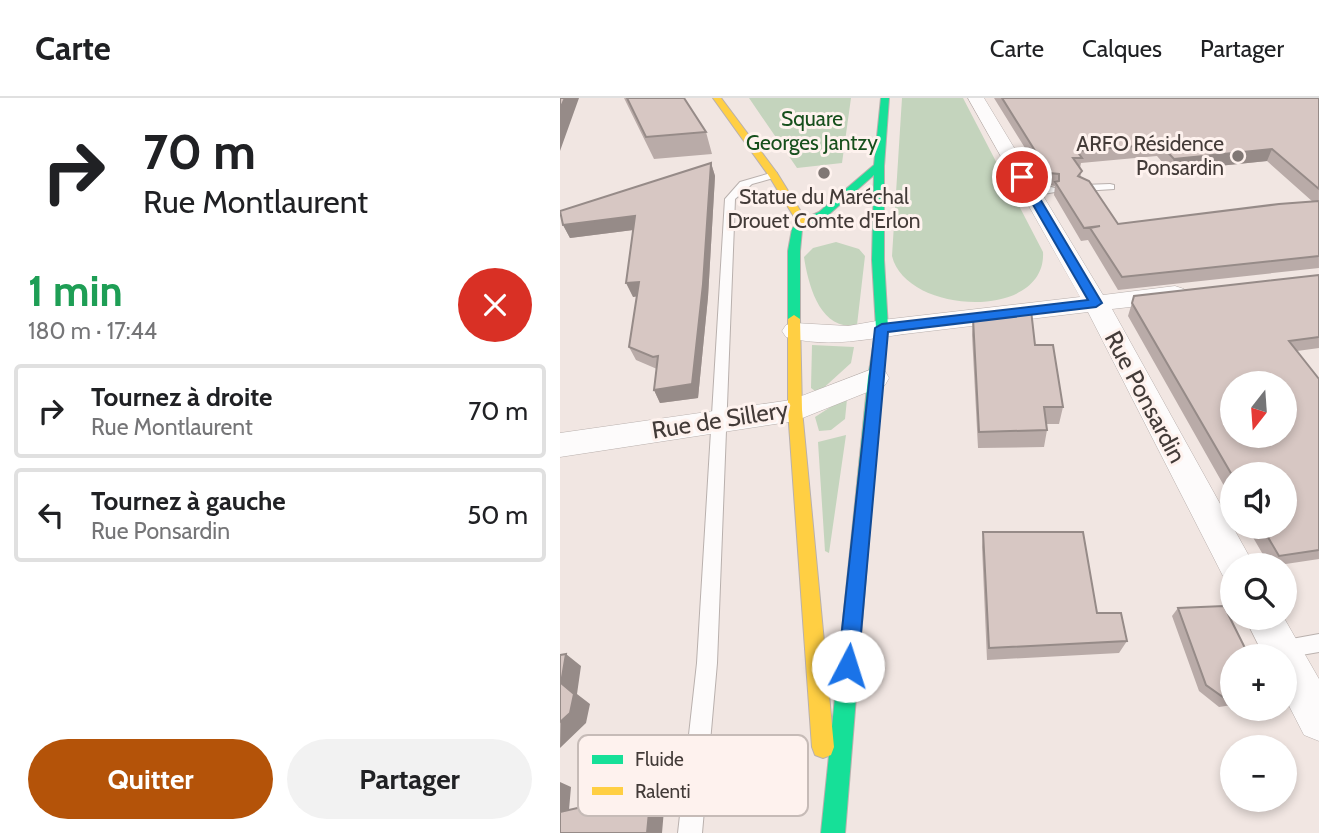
<!DOCTYPE html>
<html lang="fr">
<head>
<meta charset="utf-8">
<style>
	:root { --surface:#fff; --page:#f2f2f2; --text:#202124; --muted:#757577; --line:#e0e0e0; --accent:#b45309 }
	body { margin:0; font-family:Cabin,sans-serif; background:var(--page); color:var(--text); height:100vh; display:flex; flex-direction:column; font-size:26px; white-space:nowrap }
	* { box-sizing:border-box; margin:0 }
	p { font-size:23px; color:var(--muted) }
	.icon { flex:none; width:38px; height:38px; fill:none; stroke:currentColor; stroke-width:2; stroke-linecap:round; stroke-linejoin:round }
	.map { position:relative; flex:1; overflow:hidden }
	.panel { display:flex; flex-direction:column; background:var(--surface); width:560px }
	.panel>* { flex:none }
	.top-card { background:#fff; color:var(--text); overflow:hidden }
	.needle { width:46px; rotate:197deg }
	.buttons { position:absolute; left:660px; top:273px; display:grid; gap:14px }
	.buttons a { display:grid; place-items:center; width:77px; height:77px; border-radius:50%; background:var(--surface); box-shadow:0 4px 10px #0003; font-size:35px }
	.pin { position:absolute; display:grid; place-items:center; width:60px; height:60px; color:#fff; margin:-30px; border:4px solid #fff; border-radius:50%; box-shadow:0 2px 7px #0007 }
	.me { position:absolute; width:77px; margin:-38px; rotate:5deg; stroke-linejoin:round; filter:drop-shadow(0 0 5px #0008) }
	.turn { display:flex; align-items:center; gap:24px; height:147px; padding:0 28px; font-size:32px }
	.turn .icon { width:91px; height:91px; stroke-width:2.5 }
	.turn b { display:block; font-size:49px; line-height:60px }
	.round { display:grid; place-items:center; flex:none; width:74px; height:74px; border-radius:37px; background:var(--page) }
	.overview { display:flex; align-items:center; justify-content:space-between; height:119px; padding:0 28px }
	h1 { font-size:42px; font-weight:800; line-height:52px; color:#1e9e55 }
	.button { display:flex; gap:14px; margin-top:auto; padding:14px 28px }
	.button a { flex:1; height:80px; border-radius:42px; background:var(--accent); color:#fff; font-size:28px; font-weight:800; line-height:80px; text-align:center }
	.button a+a { background:var(--page); color:var(--text) }
	ul { padding:0; list-style:none }
	li { display:flex; align-items:center; gap:21px; height:94px; margin:0 14px 10px; padding:0 14px; border:4px solid var(--line); border-radius:7px }
	li div { flex:1 }
	li b { display:block; font-size:26px }
	li em { font-style:normal }
	header { display:flex; align-items:center; gap:42px; box-sizing:border-box; height:98px; padding:0 35px; background:var(--surface); border-bottom:2px solid var(--line) }
	header strong { font-size:33px }
	nav { display:flex; gap:38px; margin-inline-start:auto; font-size:24px }
	main { display:flex; flex:1; min-height:0 }
	.map>svg:first-child { display:block }
	.green { fill:#c4d4bd }
	.lines { fill:none; stroke-linecap:round; stroke-linejoin:round }
	.lane-casing { stroke:#b9b0ad; stroke-width:2 }
	.street-casing { stroke:#b9b0ad; stroke-width:1 }
	.fast-casing { stroke:#b9b0ad; stroke-width:2 }
	.slow-casing { stroke:#b9b0ad; stroke-width:2 }
	.lane { fill:#fdfbfb; fill-rule:evenodd }
	.street { fill:#fdfbfb; fill-rule:evenodd }
	.fast { fill:#16e098; fill-rule:evenodd }
	.slow { fill:#ffcf43; fill-rule:evenodd }
	.wall { fill:#b9aba8; fill-rule:evenodd }
	.shaded-wall { fill:#968b88 }
	.building { fill:#d7c7c3; stroke:#968b88; stroke-width:2; fill-rule:evenodd }
	.route { fill:#1a73e8; stroke:#114b97; stroke-width:2 }
	.poi-dot { fill:#807774; stroke:#fef2ee; stroke-width:2.5 }
	.labels { text-anchor:middle; stroke-width:6; stroke-linejoin:round; paint-order:stroke }
	.far-park-label { font-size:21px; fill:#164f1c; stroke:#fef2ee }
	.far-poi-label { font-size:21px; fill:#433b38; stroke:#fef2ee; text-anchor:end }
	.street-label { font-size:24px; fill:#433b38; stroke:#fef2ee }
	.key { fill:#fef2ee; stroke:#c6bbb7; stroke-width:2 }
	.key-label { font-size:19px; fill:#433b38 }
</style>
</head>
<body>
<header>
<strong>Carte</strong>
<nav><a>Carte</a><a>Calques</a><a>Partager</a></nav>
</header>
<main>
<section class="panel">
<div class="top-card">
<div class="turn"><svg class="icon" aria-label="right" viewBox="0 0 24 24"><path d="M7 20v-9h11M14 6l5 5-5 5"/></svg><div><b>70 m</b>Rue Montlaurent</div></div>
</div>
<div class="overview"><div><h1>1 min</h1><p>180 m · 17:44</p></div><a class="round" style="background:#d93025;color:#fff"><svg class="icon" aria-label="close" viewBox="0 0 24 24"><path d="M6 6l12 12M18 6L6 18"/></svg></a></div>
<ul>
<li><svg class="icon" aria-label="right" viewBox="0 0 24 24"><path d="M7 20v-9h11M14 6l5 5-5 5"/></svg><div><b>Tournez à droite</b><p>Rue Montlaurent</p></div><em>70 m</em></li>
<li><svg class="icon" aria-label="left" viewBox="0 0 24 24"><path d="M17 20v-9H6M10 6l-5 5 5 5"/></svg><div><b>Tournez à gauche</b><p>Rue Ponsardin</p></div><em>50 m</em></li>
</ul>
<div class="button"><a>Quitter</a><a>Partager</a></div>
</section>
<div class="map">
<svg width="759" height="735" viewBox="0 0 759 735">
	<rect width="100%" height="100%" fill="#f1e6e2"/>
	<path class="green" d="M189 0H291L282 65 237 70Z
		M342 0H403L483 154C487 223 346 217 332 158Z
		M276 144 299 151 305 158 297 227C260 234 248 186 244 159L253 150Z
		M252 247 294 249 291 265 258 295 251 290Z
		M283 301H287L285 321 271 332 259 333 255 319Z
		M286 337 269 455 265 453 258 344Z"/>
	<g class="lines">
		<defs>
			<path id="lane" d="M214 74 217 75V79L192 86 175 101 157 565 142 735H118L137 565 165 101 180 84Z
				M550 86 554 87V91L523 93 518 90 523 87Z
				M491 89 495 90V94L471 98 466 95Z
				M759 536V554L724 560 715 558 712 551 715 544Z"/>
			<path id="street" d="M408 0H424L543 197 615 188 624 191 627 196 624 201 615 204 552 211 694 467H672V481L663 478 528 214C470 221 411 228 353 235 309 240 270 251 226 239L222 233 226 227 235 225 288 228 322 222 520 199Z
				M315 270 325 273 329 280 325 287 235 323 0 359V335L231 302Z
				M685 520H724L759 581V643L744 637 724 598V558H704Z"/>
			<path id="fast" d="M321 0H329L324 68V162L328 230 322 280 285 735H261L308 280 316 230 312 162 314 77 267 118 242 132 240 153V221L234 225 228 221V153L232 131 239 123 259 114 314 67Z"/>
			<path id="slow" d="M153 0H161L217 75 248 125 247 127H239L209 78Z
				M234 217 240 221 242 312 274 649 271 657 263 660 255 657 252 649 228 312V221Z"/>
		</defs>
		<use href="#lane" class="lane-casing"/>
		<use href="#street" class="street-casing"/>
		<use href="#fast" class="fast-casing"/>
		<use href="#slow" class="slow-casing"/>
		<use href="#lane" class="lane"/>
		<use href="#street" class="street"/>
		<use href="#fast" class="fast"/>
		<use href="#slow" class="slow"/>
	</g>
	<path class="wall" d="M64 0H124L146 34 152 56 94 61Z
		M434 0H759V170L558 192 528 142 521 143 494 97 495 88 488 87ZM597 58 610 73 707 63 753 104 558 126 521 80 520 70 521 65Z
		M151 65 155 78 148 199 138 300 100 305 94 292 97 271 76 262 69 249 77 198 73 199V132L10 140 3 127Z
		M759 177V250L737 253 759 281V461L719 467H709L687 429H724L672 376V402L568 218 574 198Z
		M413 220 475 247 503 309 499 326H487V332L484 349 418 350 412 237Z
		M423 434 537 515 567 543 559 555 427 562 422 449Z
		M618 510 672 558V607L659 609 639 593 612 518Z"/>
	<path class="shaded-wall" d="M5 0H19L0 53V11Z
		M712 51 707 63 610 73 614 61Z
		M151 65 155 78 148 199 138 300 100 305 94 292Z
		M75 118 81 131 10 140 3 127Z
		M79 184 85 197 73 199 66 185Z
		M6 556 21 568 17 596 30 606 26 625 0 650 1 585Z
		M0 684 11 689 8 723 0 720Z
		M91 693 105 700 102 735H87Z"/>
	<path class="building" d="M0 0H5L0 11Z
		M67 0H124L146 34 86 39Z
		M442 0H759V91L712 51 614 61 600 46 517 53 522 60H513L522 73 518 78 529 83 558 126 719 106 759 103V158L562 179 530 130 540 128 524 130 495 84 499 83V76L489 75Z
		M151 65 143 186 132 286 94 292 98 258 93 259 69 249 79 184 66 185 75 118 3 127 0 113Z
		M759 177V239L729 243 759 281V452L719 458 702 429H724V376L672 377 572 205 574 198ZM672 285H724V338H672Z
		M471 212 475 247H493L503 309H484L487 332 419 334 413 220Z
		M423 434H523L537 515H561L567 543 429 550Z
		M664 508 689 558H672V602H667L646 587 618 510Z
		M6 556 1 585 14 596 10 615 0 624V557Z
		M91 693 87 735H0V714Z"/>
	<path class="route" d="M462 76 467 79 542 205 536 209 328 234 298 568 295 575 288 578 281 575 278 568 315 230 322 226 528 202 457 79Z"/>
	<g class="poi-dot">
		<circle cx="678" cy="58" r="7"/>
		<circle cx="264" cy="75" r="7"/>
	</g>
	<g class="labels">
		<g class="far-park-label">
			<text x="252" y="28">Square<tspan x="252" dy="24">Georges Jantzy</tspan></text>
		</g>
		<g class="far-poi-label">
			<text x="664" y="53">ARFO Résidence<tspan x="664" dy="24">Ponsardin</tspan></text>
			<text x="264" y="106" text-anchor="middle">Statue du Maréchal<tspan x="264" dy="24">Drouet Comte d'Erlon</tspan></text>
		</g>
		<g class="street-label">
			<text transform="translate(585 299) rotate(62)" y="8">Rue Ponsardin</text>
			<text transform="translate(160 322) rotate(-9)" y="8">Rue de Sillery</text>
		</g>
	</g>
	<rect x="18" y="637" width="230" height="81" rx="10" class="key"/>
	<rect x="32" y="657" width="31" height="9" fill="#16e098"/>
	<rect x="32" y="689" width="31" height="8" fill="#ffcf43"/>
	<g class="key-label">
		<text x="75" y="668">Fluide</text>
		<text x="75" y="700">Ralenti</text>
	</g>
</svg>
<div class="buttons">
<a><svg class="needle" viewBox="-14 -14 28 28"><path d="M0-13l5 13h-10z" fill="#e53935"/><path d="M0 13l5-13h-10z" fill="#757577"/></svg></a>
<a><svg class="icon" aria-label="sound" viewBox="0 0 24 24"><path d="M4 9h4l5-4v14l-5-4H4zM17 9q2 3 0 6"/></svg></a>
<a><svg class="icon" aria-label="search" viewBox="0 0 24 24"><circle cx="10" cy="10" r="6"/><path d="M15 15l6 6"/></svg></a>
<a>+</a>
<a>−</a>
</div>
<div class="pin" style="left:462px;top:79px;background:#d93025"><svg class="icon" aria-label="arrive" viewBox="0 0 24 24"><path d="M6 21V4h12l-3 4 3 4H6"/></svg></div>
<svg class="me" style="left:288px;top:568px" viewBox="-20 -20 40 40"><circle r="19" fill="#fff"/><path d="M0-13L10 11 0 6-10 11z" fill="#1a73e8"/></svg>
</div>
</main>
</body>
</html>
